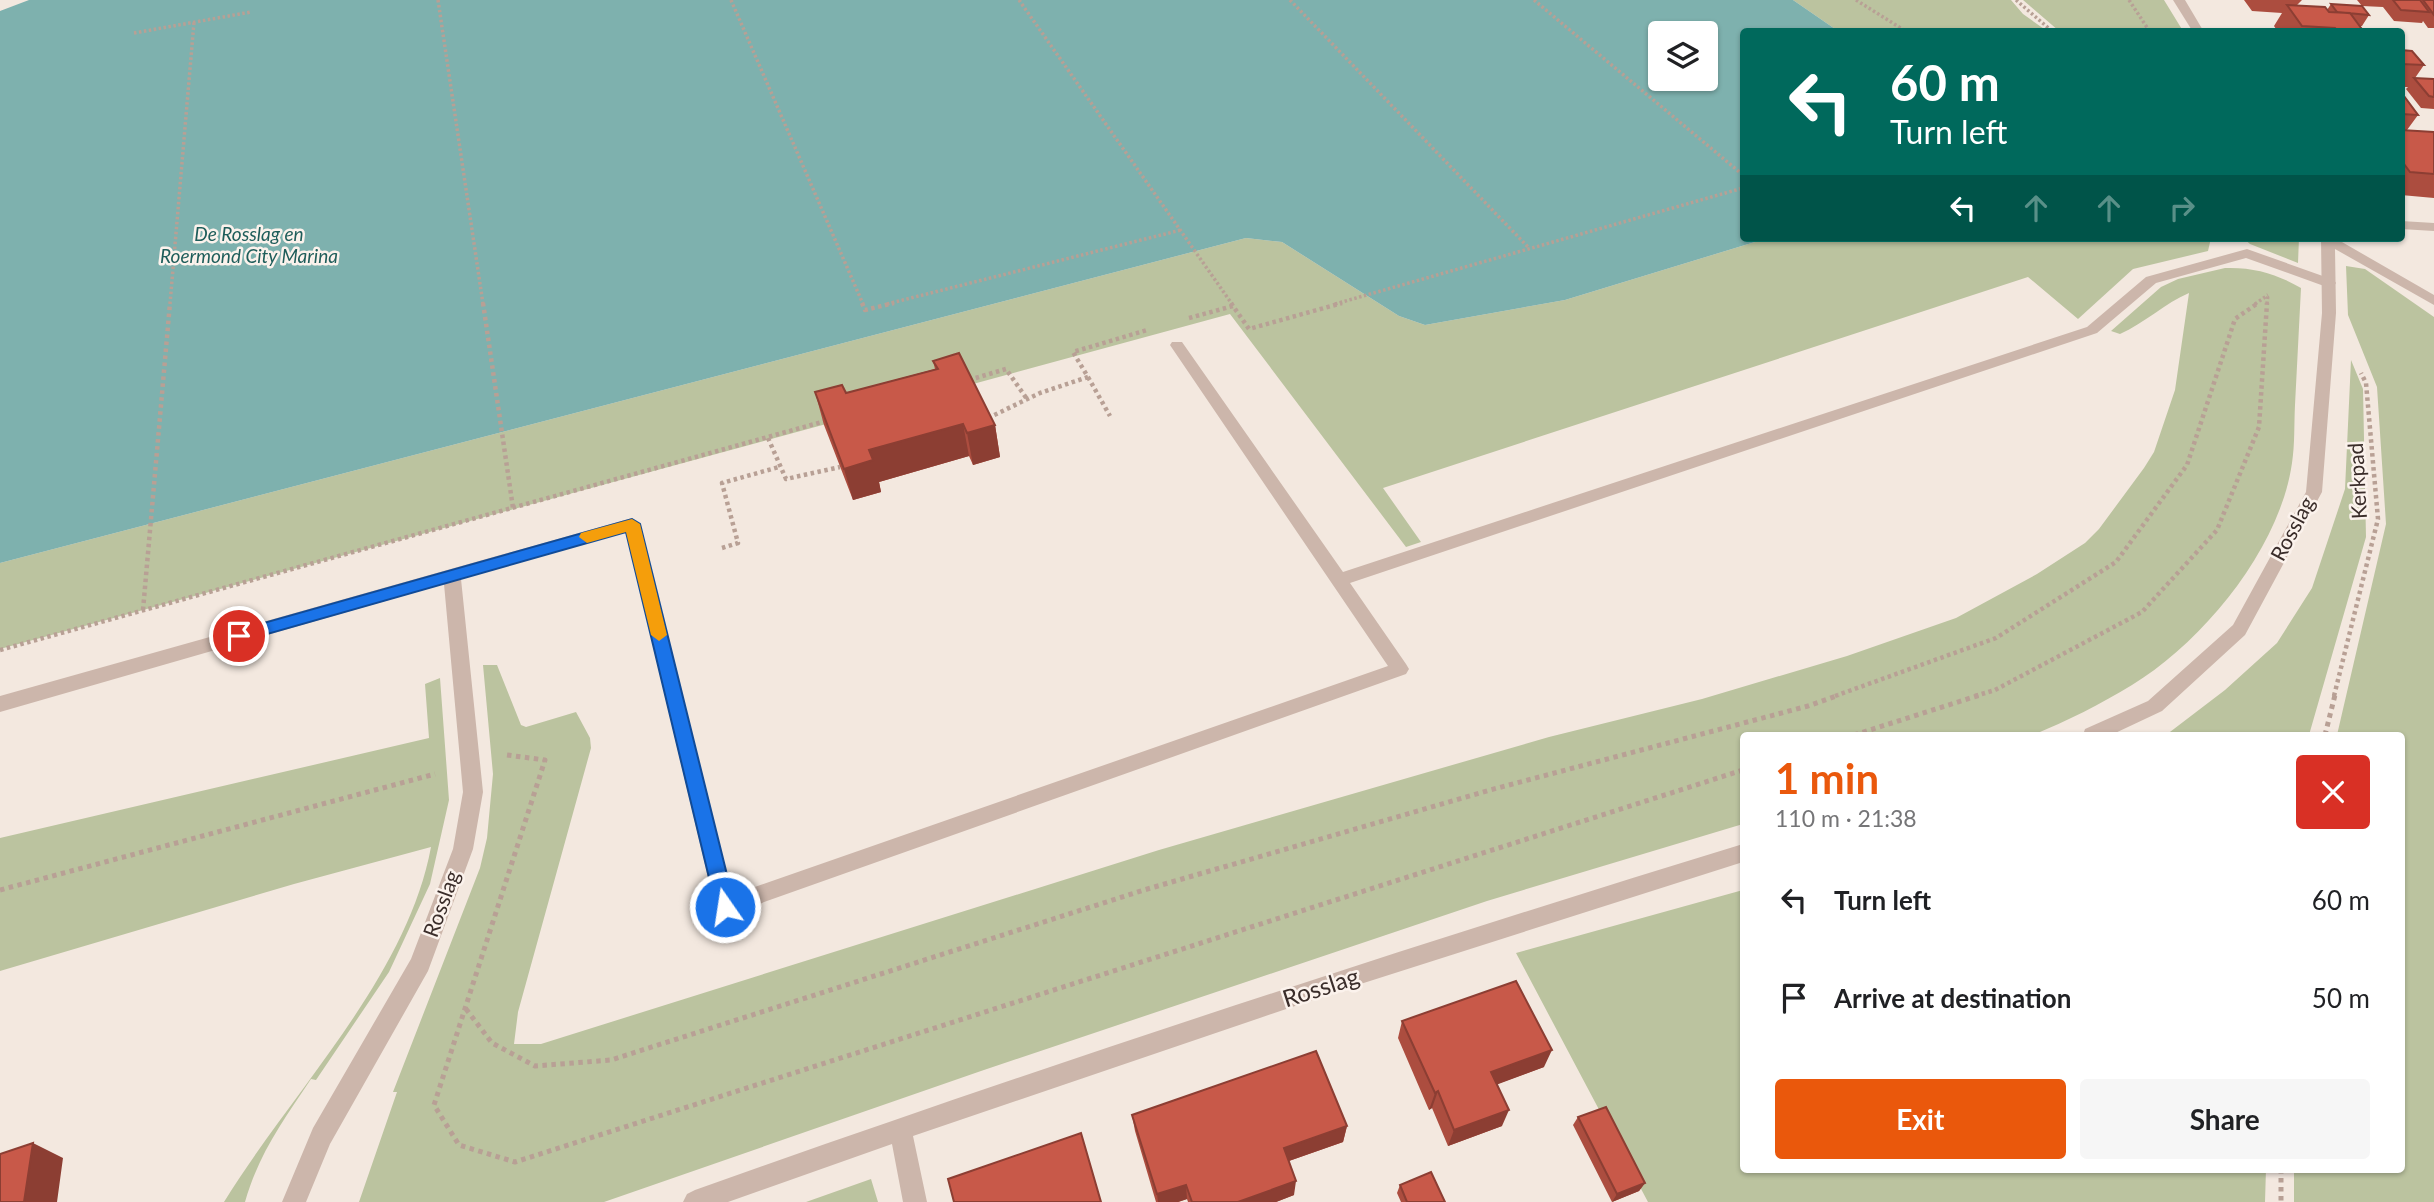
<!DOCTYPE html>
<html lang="en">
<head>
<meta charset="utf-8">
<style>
	:root { --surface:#fff; --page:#f6f6f6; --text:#202124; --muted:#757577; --accent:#ea580c }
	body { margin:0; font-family:Lato,sans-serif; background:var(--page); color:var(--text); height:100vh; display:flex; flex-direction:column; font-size:26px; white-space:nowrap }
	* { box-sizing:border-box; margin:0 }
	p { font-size:23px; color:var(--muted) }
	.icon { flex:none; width:38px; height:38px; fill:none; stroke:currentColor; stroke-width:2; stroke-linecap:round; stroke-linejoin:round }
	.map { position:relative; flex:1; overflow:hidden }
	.panel { position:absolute; left:1740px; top:732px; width:665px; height:441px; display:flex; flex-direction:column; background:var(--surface); border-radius:7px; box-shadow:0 2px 5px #0004 }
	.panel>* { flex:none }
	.guide { position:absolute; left:1740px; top:28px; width:665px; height:214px; border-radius:7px; box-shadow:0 2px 5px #0004; background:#00695c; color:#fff; overflow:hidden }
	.controls { position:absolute; left:1648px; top:21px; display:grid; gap:14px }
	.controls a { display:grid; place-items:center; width:70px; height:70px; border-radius:7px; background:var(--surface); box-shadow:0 2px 5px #0004; font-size:35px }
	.pin { position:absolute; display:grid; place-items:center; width:60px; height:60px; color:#fff; margin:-30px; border:4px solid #fff; border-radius:50%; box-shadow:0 2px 7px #0007 }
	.me { position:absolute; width:77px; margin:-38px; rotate:347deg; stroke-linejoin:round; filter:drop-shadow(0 0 5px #0008) }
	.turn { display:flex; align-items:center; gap:24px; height:147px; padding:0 35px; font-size:32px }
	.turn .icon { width:91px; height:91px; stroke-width:2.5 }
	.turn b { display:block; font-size:49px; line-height:60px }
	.lanes { display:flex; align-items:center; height:66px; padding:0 35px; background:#0003; justify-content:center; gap:35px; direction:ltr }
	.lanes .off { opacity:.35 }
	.round { display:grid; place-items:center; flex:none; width:74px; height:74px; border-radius:7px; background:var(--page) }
	.overview { display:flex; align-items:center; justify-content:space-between; height:119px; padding:0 35px }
	h1 { font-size:42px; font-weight:700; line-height:52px; color:var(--accent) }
	.cta { display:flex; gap:14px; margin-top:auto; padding:14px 35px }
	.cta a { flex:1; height:80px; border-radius:7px; background:var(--accent); color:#fff; font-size:28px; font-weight:700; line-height:80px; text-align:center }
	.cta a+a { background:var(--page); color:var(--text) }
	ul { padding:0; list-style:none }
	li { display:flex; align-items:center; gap:21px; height:98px; padding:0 35px }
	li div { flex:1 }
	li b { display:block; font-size:26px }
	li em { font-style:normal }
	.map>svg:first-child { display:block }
	.green { fill:#bbc39f }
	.water { fill:#7eb1ae; fill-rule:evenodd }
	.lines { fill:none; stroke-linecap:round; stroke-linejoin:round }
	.path-far2 { stroke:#b8a095; stroke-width:3.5; stroke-dasharray:2.5 2.5; stroke-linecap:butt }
	.path-far1 { stroke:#b8a095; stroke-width:4.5; stroke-dasharray:3.5 3.5; stroke-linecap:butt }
	.path { stroke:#b8a095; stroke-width:5; stroke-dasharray:4.5 4.5; stroke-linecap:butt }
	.lane { fill:#ccb6ab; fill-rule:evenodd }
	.street { fill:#ccb6ab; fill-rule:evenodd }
	.wall { fill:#ac4d3f }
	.shaded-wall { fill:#8c3e33 }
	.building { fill:#c85949; stroke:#8c3e33; stroke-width:2 }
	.route { fill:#1a73e8; stroke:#114b97; stroke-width:2 }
	.slow { fill:#f59e0b }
	.labels { text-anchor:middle; stroke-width:5; stroke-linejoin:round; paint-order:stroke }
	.far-water-label { font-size:19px; font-style:italic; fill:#1e5d5a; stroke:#fbf2ec }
	.street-label { font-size:21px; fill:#3a2d2a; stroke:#fbf2ec }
	.near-street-label { font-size:24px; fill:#3a2d2a; stroke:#fbf2ec }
</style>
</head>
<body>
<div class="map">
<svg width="2434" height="1202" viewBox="0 0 2434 1202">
	<rect width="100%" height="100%" fill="#f3e8df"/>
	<path class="green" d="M1793 0H2011L2023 14 2047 31H1838Z
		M2023 0H2164L2183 31H2059Z
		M1246 238 1282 242 1399 316 1425 325 1565 300 1768 238H2211L2208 251 2133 269 2078 319 2028 277 1383 488 1421 542 1406 547 1230 314 0 649V563Z
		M2243 238H2299L2298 263 2250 244Z
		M2346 266 2365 269 2434 317V1202H2294V1169H2401V735H2337L2386 524 2377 387 2348 315Z
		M2225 268C2254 267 2277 274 2301 288 2299 327 2297 366 2295 405 2294 424 2295 444 2292 463 2280 548 2204 641 2132 685 2101 704 2067 721 2033 735H1743V824L1487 901 981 1071 604 1202H359L397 1092H393L480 868 487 838 493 774 483 665H497L521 725 526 727 576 712 590 738 591 748 518 1012 514 1044H541L1159 850 1549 737 1702 699 1847 656 1956 618 2037 574 2085 543 2099 529 2144 468 2154 452 2175 390 2189 293C2165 303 2145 323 2120 334L2111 331 2161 287 2178 279Z
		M2351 360 2363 389 2366 537 2309 735H2166L2225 690 2277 643 2312 588 2345 489Z
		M440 678 449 800 430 884 389 972 316 1080 311 1079C283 1121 259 1153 245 1202H224C292 1091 407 977 431 847L294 884 0 971V838L429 738 425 684Z
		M1743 890V1169H2266L2265 1202H1648L1516 953Z
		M871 1179 878 1202H806Z"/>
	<path class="water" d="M29 0H1793L1838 31 1743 32V238H1768L1565 300 1425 325 1399 316 1282 242 1246 238 0 563V11ZM1661 33H1706V79H1661Z"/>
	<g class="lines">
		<path class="path-far2" d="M438 0 483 304
			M731 0 863 304
			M1019 0 1232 304
			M1290 0 1529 248
			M1534 0 1743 175
			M1856 0 1907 32
			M2016 0 2053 32
			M2129 0 2150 32
			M134 33 251 12
			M170 304 194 22
			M887 304 1181 230
			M1335 304 1743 188
			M2255 304 2268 295
			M2267 304 2268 294"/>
		<path class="path-far1" d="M483 303 513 508
			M862 303 865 310 894 303
			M1231 303 1233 306
			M1189 318 1233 306 1249 329 1342 303
			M1088 377 1110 416
			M969 380 1006 369 1027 399
			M988 418 1040 393 1088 377 1073 352 1147 330
			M768 438 786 479 840 467
			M722 548 738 543 722 483 779 467
			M143 610 170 303
			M0 650 829 420
			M1835 696 1996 638 2116 562 2187 465 2235 319 2258 303
			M1975 696 1995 690 2142 612 2217 530 2259 427 2267 303
			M2334 696 2378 519 2366 383 2361 373"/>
		<path class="path" d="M1854 735 1980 695
			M2325 735 2335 695
			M507 755 545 760 434 1105 459 1145 515 1162 1743 770
			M0 890 435 774
			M466 1009 492 1043 535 1066 611 1060 1144 890 1490 790 1808 706 1839 695
			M2281 1169V1202"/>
		<path class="lane" d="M2247 249 2334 280 2336 283 2334 286H2324L2246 258 2156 283 2097 333 1350 583 1406 664 1409 669 1406 674 725 916 718 914 715 907 626 532 461 579 483 792 473 849 428 971 330 1144 306 1202H282L313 1128 411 959 453 849 463 792 444 584 0 712V696L632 518 640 524 732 895 1388 666 1172 348 1170 345 1172 342H1182L1343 572 2087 327 2146 277Z"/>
		<path class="street" d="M2173 0H2185L2204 32H2193Z
			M2401 221 2434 223V231L2401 229Z
			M2321 238H2335L2434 295V305L2335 249 2336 313 2322 492 2245 635 2162 711 2111 735H2083L2085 729 2148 701 2233 625 2306 492 2322 313Z
			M1743 844V862L1348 988 913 1136 927 1202H903L892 1144 728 1202H683L687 1194 695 1190C1041 1067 1391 952 1743 844Z"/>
	</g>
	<path class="wall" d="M2244 0H2302L2297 5 2327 10 2331 4 2369 15 2362 26H2360L2364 32H2278L2274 26 2282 13 2252 11Z
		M2357 0H2434V28H2428L2423 21 2422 23 2394 21 2383 7 2362 6Z
		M2401 50 2424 65 2415 78 2434 79V109L2421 108 2406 89 2408 87H2401Z
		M2401 92 2418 115 2407 130 2434 132V198L2401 195Z
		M933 361 995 425 1000 457 973 465 969 456 879 482 881 492 853 500 824 425 815 392 846 393 935 369Z
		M1402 1021 1544 1067 1497 1084 1502 1126 1448 1146 1432 1108 1429 1110 1398 1038Z
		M1132 1115 1347 1126 1343 1142 1289 1161 1294 1195 1276 1202H1188L1187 1199 1178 1202H1156L1135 1131Z
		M1578 1117 1645 1183 1639 1191 1612 1202 1573 1125Z
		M1400 1185 1445 1202H1401L1397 1193Z"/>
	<path class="shaded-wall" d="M963 424 969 456 879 482 881 492 853 500 844 469 869 450Z
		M995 425 1000 457 973 465 967 433Z
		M1552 1050 1544 1067 1485 1089 1491 1072Z
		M1438 1091 1432 1108 1429 1110 1435 1093Z
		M1509 1110 1502 1126 1448 1146 1454 1130Z
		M1347 1126 1343 1142 1283 1163 1284 1148Z
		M33 1143 63 1158 57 1202H24Z
		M1296 1181 1294 1195 1276 1202H1238Z
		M1645 1183 1639 1191 1612 1202 1617 1194Z
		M1186 1185 1187 1199 1178 1202H1158L1157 1194Z"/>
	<path class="building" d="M2393 0H2420L2429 12 2401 10Z
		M2423 0H2434V15Z
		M2331 4 2362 6 2369 15 2337 12Z
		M2287 5 2325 7 2329 12 2350 13 2364 32H2338L2335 28 2302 26Z
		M2401 50 2412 51 2424 65 2401 64Z
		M2414 78 2434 79V97L2429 96Z
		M2401 92 2418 115 2401 114Z
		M2401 130 2434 132V174L2410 172 2401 160Z
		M959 353 995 425 967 433 963 424 869 450 873 460 844 469 815 392 842 385 846 393 938 369 933 361Z
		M1516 981 1552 1050 1491 1072 1509 1110 1454 1130 1438 1091 1435 1093 1402 1021Z
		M1316 1051 1347 1126 1284 1148 1296 1181 1238 1202H1192L1186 1185 1157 1194 1132 1115Z
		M1606 1107 1645 1183 1617 1194 1578 1117Z
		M1081 1133 1101 1202H954L948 1179Z
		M33 1143 24 1202H0V1154Z
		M1431 1172 1445 1202H1407L1400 1185Z"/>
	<path class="route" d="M632 519 640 524 735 907 732 913 725 916 719 913 716 907 626 532 239 642 231 636 239 630Z"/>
	<path class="slow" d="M632 519 640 524 667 635 659 641 651 635 626 532 587 543 579 537 581 533Z"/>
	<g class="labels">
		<g class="far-water-label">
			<text x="249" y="241">De Rosslag en<tspan x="249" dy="22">Roermond City Marina</tspan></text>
		</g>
		<g class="street-label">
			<text transform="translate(2358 481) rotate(-93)" y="7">Kerkpad</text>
			<text transform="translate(2293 529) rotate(-62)" y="7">Rosslag</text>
			<text transform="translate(442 904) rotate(-70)" y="7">Rosslag</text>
		</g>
		<g class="near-street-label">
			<text transform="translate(1321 988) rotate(-18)" y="8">Rosslag</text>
		</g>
	</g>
</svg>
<div class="controls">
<a><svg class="icon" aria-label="layers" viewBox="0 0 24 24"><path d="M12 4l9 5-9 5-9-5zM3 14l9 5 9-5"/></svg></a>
</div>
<div class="pin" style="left:239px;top:636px;background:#d93025"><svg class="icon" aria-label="arrive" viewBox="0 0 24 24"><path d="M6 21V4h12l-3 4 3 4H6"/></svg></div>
<svg class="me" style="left:725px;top:907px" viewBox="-20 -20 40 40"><circle r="17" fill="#1a73e8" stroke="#fff" stroke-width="3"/><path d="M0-11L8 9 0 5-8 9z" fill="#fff"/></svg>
<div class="guide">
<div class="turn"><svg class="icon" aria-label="left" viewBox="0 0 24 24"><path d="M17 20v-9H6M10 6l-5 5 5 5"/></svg><div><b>60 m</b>Turn left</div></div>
<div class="lanes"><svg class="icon" aria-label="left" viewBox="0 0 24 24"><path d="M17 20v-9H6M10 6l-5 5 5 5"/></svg><svg class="icon off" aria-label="ahead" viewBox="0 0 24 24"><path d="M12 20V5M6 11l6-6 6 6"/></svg><svg class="icon off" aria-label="ahead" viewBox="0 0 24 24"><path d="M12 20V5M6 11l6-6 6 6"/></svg><svg class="icon off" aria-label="right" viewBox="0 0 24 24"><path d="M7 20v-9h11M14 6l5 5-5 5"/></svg></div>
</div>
<section class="panel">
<div class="overview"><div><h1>1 min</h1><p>110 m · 21:38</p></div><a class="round" style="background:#d93025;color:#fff"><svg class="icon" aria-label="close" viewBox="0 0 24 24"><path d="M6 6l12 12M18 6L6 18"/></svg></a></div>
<ul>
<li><svg class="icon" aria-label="left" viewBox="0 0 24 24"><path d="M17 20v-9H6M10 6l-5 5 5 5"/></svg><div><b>Turn left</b></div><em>60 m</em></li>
<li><svg class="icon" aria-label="arrive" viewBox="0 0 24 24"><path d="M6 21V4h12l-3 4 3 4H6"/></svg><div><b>Arrive at destination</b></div><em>50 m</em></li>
</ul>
<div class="cta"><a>Exit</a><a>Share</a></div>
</section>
</div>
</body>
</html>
